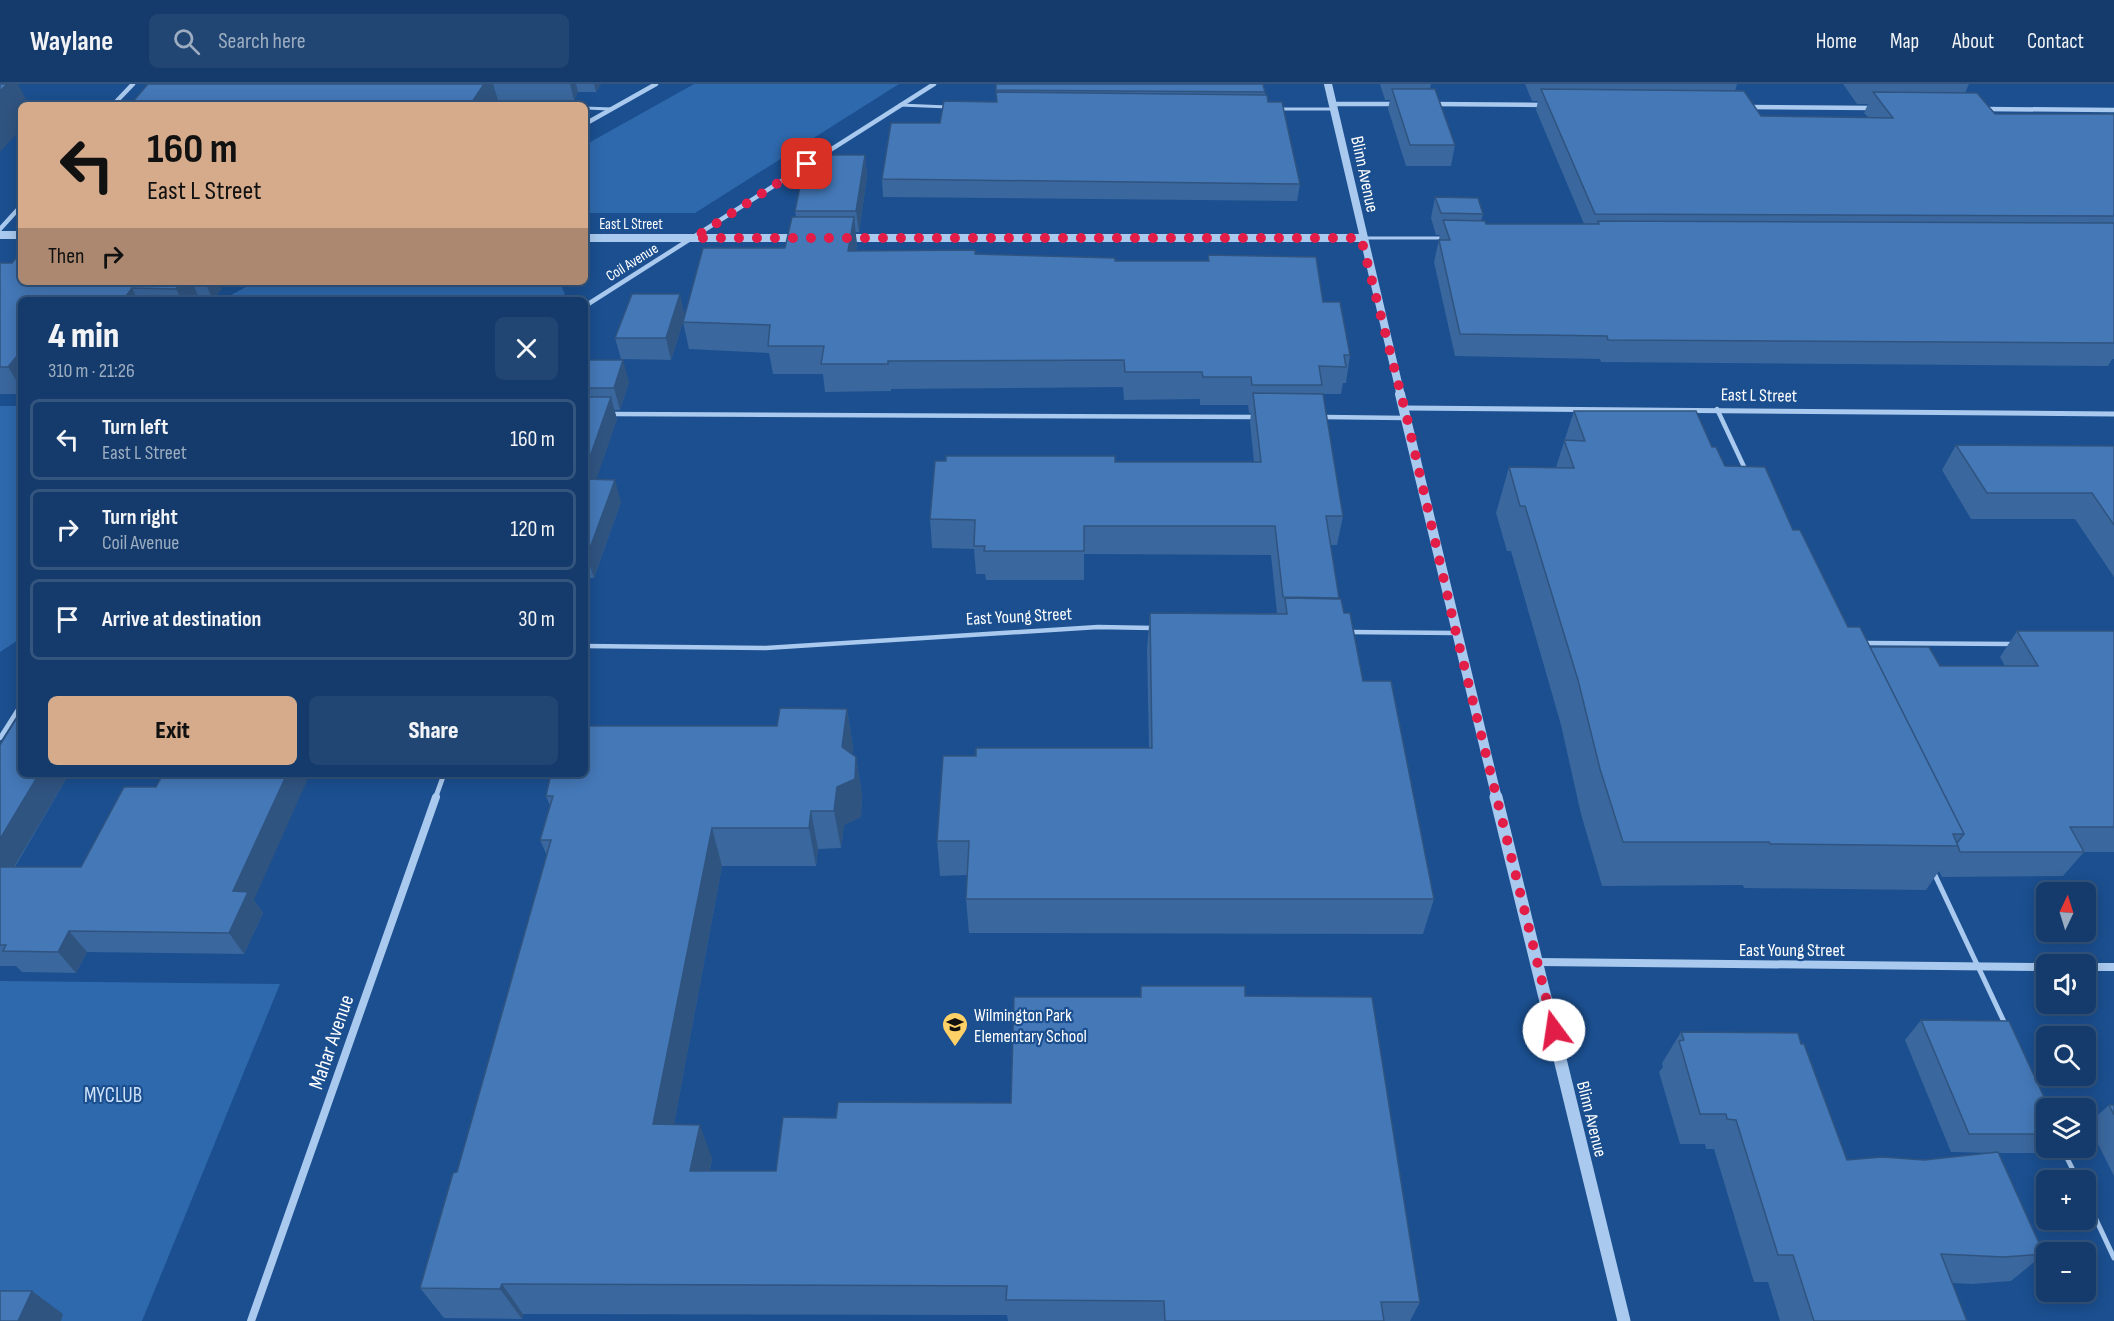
<!DOCTYPE html>
<html lang="en">
<head>
<meta charset="utf-8">
<style>
	:root { --surface:#143b6b; --page:#214673; --text:#f1f3f6; --muted:#9dadc1; --line:#33557e; --accent:#d6ab8b }
	body { margin:0; font-family:"Sofia Sans Condensed",sans-serif; background:var(--page); color:var(--text); height:100vh; display:flex; flex-direction:column; font-size:22px; white-space:nowrap }
	* { box-sizing:border-box; margin:0 }
	p { font-size:20px; color:var(--muted) }
	.icon { flex:none; width:33px; height:33px; fill:none; stroke:currentColor; stroke-width:2; stroke-linecap:round; stroke-linejoin:round }
	.map { position:relative; flex:1; overflow:hidden }
	.drawer { position:absolute; left:18px; top:213px; width:570px; height:480px; display:flex; flex-direction:column; background:var(--surface); border-radius:9px; box-shadow:0 3px 15px #0003,0 0 0 2px var(--line) }
	.drawer>* { flex:none }
	.top-card { position:absolute; left:18px; top:18px; width:570px; height:183px; border-radius:9px; box-shadow:0 3px 15px #0003,0 0 0 2px var(--line); background:#d6ab8b; color:#111; overflow:hidden }
	.needle { width:39px; rotate:4deg }
	.fabs { position:absolute; left:2036px; top:798px; display:grid; gap:12px }
	.fabs a { display:grid; place-items:center; width:60px; height:60px; border-radius:9px; background:var(--surface); box-shadow:0 3px 15px #0003,0 0 0 2px var(--line); font-size:30px }
	.pin { position:absolute; display:grid; place-items:center; width:51px; height:51px; color:#fff; margin:-26px; border-radius:12px; box-shadow:0 3px 9px #0006 }
	.me { position:absolute; width:66px; margin:-33px; rotate:346deg; stroke-linejoin:round; filter:drop-shadow(0 0 4px #0008) }
	.turn { display:flex; align-items:center; gap:21px; height:126px; padding:0 30px; font-size:27px }
	.turn .icon { width:78px; height:78px; stroke-width:2.5 }
	.turn b { display:block; font-size:42px; line-height:51px }
	.then { display:flex; align-items:center; height:57px; padding:0 30px; background:#0003; gap:12px; font-size:22px }
	.round { display:grid; place-items:center; flex:none; width:63px; height:63px; border-radius:9px; background:var(--page) }
	.overview { display:flex; align-items:center; justify-content:space-between; height:102px; padding:0 30px }
	h1 { font-size:36px; font-weight:800; line-height:45px }
	.button { display:flex; gap:12px; margin-top:auto; padding:12px 30px }
	.button a { flex:1; height:69px; border-radius:9px; background:var(--accent); color:#111; font-size:24px; font-weight:800; line-height:69px; text-align:center }
	.button a+a { background:var(--page); color:var(--text) }
	ul { padding:0; list-style:none }
	li { display:flex; align-items:center; gap:18px; height:81px; margin:0 12px 9px; padding:0 18px; border:3px solid var(--line); border-radius:9px }
	li div { flex:1 }
	li b { display:block; font-size:22px }
	li em { font-style:normal }
	header { display:flex; align-items:center; gap:36px; box-sizing:border-box; height:84px; padding:0 30px; background:var(--surface); border-bottom:2px solid var(--line) }
	header strong { font-size:28px }
	nav { display:flex; gap:33px; margin-inline-start:auto; font-size:21px }
	.search { width:420px; height:54px; background:var(--page); display:flex; align-items:center; gap:15px; box-sizing:border-box; padding:0 21px; border-radius:9px; color:var(--muted); font-size:22px }
	.map>svg:first-child { display:block }
	.green { fill:#2e69ad }
	.lines { fill:none; stroke-linecap:round; stroke-linejoin:round }
	.service-far2 { stroke:#a9c9ee; stroke-width:3 }
	.service-far1 { stroke:#a9c9ee; stroke-width:4.5 }
	.service { stroke:#a9c9ee; stroke-width:5 }
	.minor-far2 { stroke:#a9c9ee; stroke-width:4.5 }
	.minor-far1 { stroke:#a9c9ee; stroke-width:5 }
	.minor { stroke:#a9c9ee; stroke-width:8 }
	.tertiary-far2 { stroke:#a9c9ee; stroke-width:8 }
	.tertiary-far1 { stroke:#a9c9ee; stroke-width:10 }
	.tertiary { stroke:#a9c9ee; stroke-width:13 }
	.wall { fill:#3a679d }
	.shaded-wall { fill:#305480 }
	.building { fill:#4478b7; stroke:#305480; stroke-width:1.5 }
	.route { stroke:#e11d48; stroke-width:10; stroke-dasharray:0 18 }
	.labels { text-anchor:middle; stroke-width:4.5; stroke-linejoin:round; paint-order:stroke }
	.far-street-label { font-size:15px; fill:#fff; stroke:#1b4f8f }
	.street-label { font-size:18px; fill:#fff; stroke:#1b4f8f }
	.poi-label { font-size:18px; fill:#fff; stroke:#1b4f8f; text-anchor:start }
	.near-street-label { font-size:21px; fill:#fff; stroke:#1b4f8f }
	.near-park-label { font-size:21px; fill:#cfe3fa; stroke:#1b4f8f }
</style>
</head>
<body>
<header>
<strong>Waylane</strong>
<div class="search"><svg class="icon" aria-label="search" viewBox="0 0 24 24"><circle cx="10" cy="10" r="6"/><path d="M15 15l6 6"/></svg>Search here</div>
<nav><a>Home</a><a>Map</a><a>About</a><a>Contact</a></nav>
</header>
<div class="map">
<svg width="2114" height="1237" viewBox="0 0 2114 1237">
	<rect width="100%" height="100%" fill="#1b4f8f"/>
	<path class="green" d="M694 0H899L695 129H585V61Z
		M255 198H559L565 210 555 216H222Z
		M0 322H21V554L0 568Z
		M0 897 280 900 142 1237H0Z"/>
	<g class="lines">
		<path class="service-far2" d="M900 21 948 23
			M585 24 611 25
			M1278 25H1334
			M1364 154H1445"/>
		<path class="service-far1" d="M1717 325 1746 387
			M612 330 1255 333
			M1323 333 1405 334
			M1347 548 1456 549
			M1862 559 2013 560
			M585 562 766 564 1098 543 1153 544
			M0 654 21 621"/>
		<path class="service" d="M1934 789 2006 942
			M2062 1064 2078 1096
			M2085 1112 2114 1174"/>
		<path class="minor-far2" d="M1333 20H1395
			M1432 20 1545 21
			M113 21 133 0
			M1747 23 1872 24
			M1984 25 2114 26
			M585 40 656 0
			M0 145 21 122
			M585 222 934 0"/>
		<path class="minor-far1" d="M1404 324 2114 330
			M435 715 444 690"/>
		<path class="minor" d="M1537 878 2046 883
			M2085 883H2114
			M251 1237 436 713"/>
		<path class="tertiary-far2" d="M1328 0 1401 312
			M0 151H21
			M585 154H800
			M843 154H1361"/>
		<path class="tertiary-far1" d="M1400 310 1497 715"/>
		<path class="tertiary" d="M1496 713 1624 1237"/>
	</g>
	<path class="wall" d="M148 0H601L596 8H578L574 16H498L494 21H130Z
		M996 0 1265 8V11L1300 100 1297 117 883 113 882 95 940 39 996 18Z
		M1380 0H1431L1430 5 1455 61 1451 82H1406L1388 25 1390 16H1385Z
		M1525 0H1737L1735 7 1761 32 1868 33 1864 29 1868 20H1857L1843 0H1969L1965 9 1995 30H2114V275H2112L2108 282 1601 278 1600 275 1455 272 1434 178 1440 151H1436L1431 134 1435 113 1483 130 1481 137 1486 140H1584L1536 26 1538 17H1532Z
		M865 71 867 92 859 148H855L857 160 856 167 975 166V170L1115 177H1208V171L1323 218 1350 271 1346 299H1343L1341 310H1323L1343 432 1337 461H1330L1338 515 1344 529 1363 597 1434 815 1423 850 969 849 966 815 967 791 940 792 937 757 976 672 1149 664 1147 565 1150 529H1277L1271 471 1084 470V496H986L985 490H976L974 465 932 464 930 435 1115 378H1254L1250 338 1251 329H1249L1248 321H1200V315L1124 316 1123 303 891 305V307L825 308 823 290H773L769 269 689 265 683 238 671 276 621 275 615 254 685 231 785 164 796 133 795 127Z
		M0 179H12L21 198H226L213 216H21V310H0Z
		M585 276 629 298 620 326H614L617 335 596 395 621 418 594 494H585Z
		M1574 327 1712 363 1725 382 1793 446 1848 543 1870 563 1940 582H2005L2000 573 2017 547H2114V768H2084L2063 792 1942 793 1939 787 1926 806 1744 804 1743 801 1602 802 1581 730 1561 641 1511 467H1507L1496 429 1509 383H1556Z
		M1956 361 2114 362V493L2075 435H1971L1942 386Z
		M847 625 853 664 852 671 856 673 862 711 861 733 844 741 841 764 818 765 816 782H722L674 1040 712 1074 710 1087H776L836 1034 1011 1019 1140 913 1141 902 1245 912 1420 1218 1410 1237H1008L1007 1231 523 1230 522 1235 444 1234 420 1204 457 1088 547 772 540 756 550 722 546 712 777 642Z
		M0 661 21 690H69L15 783H81L156 703 254 816 263 829 244 870 87 868 76 889 22 888 16 882H0Z
		M1921 936 2046 1024V1064H2047L2041 1069H1998L2044 1170 2011 1197 1972 1200 1952 1199 1967 1237H1780L1768 1198H1754L1714 1065H1706L1705 1060H1680L1659 988 1663 983 1662 979 1681 948 1801 960 1847 1076H1924L1994 1069 1951 1068 1905 956Z
		M2109 1021H2114V1092L2088 1040Z"/>
	<path class="shaded-wall" d="M7 0H18L29 21H21V45L0 68V7Z
		M484 0H493L498 16 494 21H470Z
		M570 0H576L578 8 574 16Z
		M594 0H601L596 8Z
		M865 71 867 92 859 148 856 127Z
		M854 133 857 160 852 194 848 167Z
		M181 198H192L200 216H182L176 205Z
		M205 198H226L213 216Z
		M132 204 138 216H123Z
		M680 210 685 232 671 276 666 254Z
		M21 267V304L8 283Z
		M623 276 629 298 620 326 614 304Z
		M611 313 617 335 589 417 585 405V387Z
		M615 396 621 418 594 494 587 472Z
		M847 625 853 664 849 698 856 673 862 711 861 733 844 741 841 764 834 727Z
		M39 690H69L2 803 0 801V755Z
		M287 690H310L254 816 263 829 244 870 229 849 233 807Z
		M811 727 818 765 816 782 809 744Z
		M712 744 722 782 668 1073 653 1040Z
		M69 847 87 868 76 889 58 868Z
		M700 1041 712 1074 704 1119 690 1087Z
		M502 1200 523 1230 522 1235 500 1205Z
		M32 1207 63 1230 61 1237H18Z"/>
	<path class="building" d="M0 0H7L0 7Z
		M148 0H484L470 21H130Z
		M996 0H1263L1265 8 996 6Z
		M1392 5H1435L1455 61H1410Z
		M1541 5 1744 7 1761 32 1893 34 1873 8 1977 9 1995 30H2114V132L1595 130Z
		M996 8 1267 11 1268 18H1282L1300 100 882 95 891 39H940L944 17 997 18Z
		M830 71H865L856 127H795L803 88Z
		M1435 113 1478 114 1483 130 1441 129Z
		M792 133H854L848 167 975 166V170L1115 174V177H1209L1208 171 1316 173 1323 218H1340L1350 271H1344L1346 283 1319 282 1322 301H1252L1251 293H1203L1202 288H1125L1124 276 888 277V280H821L824 262H768L770 241 683 238 703 164H785Z
		M1443 136 1485 137 1486 140H1599L1598 137 2114 139V259L1608 256 1607 252 1460 250 1439 156H1450Z
		M21 168V198H181L176 205 132 204 123 216H21V267L8 283H0V179H12Z
		M632 210H680L666 254H615Z
		M585 276H623L614 304H585Z
		M1253 309 1323 310 1343 432H1326L1339 514 1283 513 1275 442H1084V467H984L985 462H974L975 436 930 435 935 377H946V372H1115V378H1261Z
		M585 313H611L585 387Z
		M1574 327H1696L1712 363H1716L1725 382 1765 383 1793 446H1800L1848 543H1860L1964 750H1953L1958 762 1770 760 1769 758H1623L1600 685 1578 596 1525 422H1520L1509 383 1574 384 1564 356 1585 357Z
		M1956 361 2114 362V441L2092 409H1987Z
		M585 395 615 396 587 472H585Z
		M1285 514 1341 515 1344 529H1350L1363 597H1391L1434 815H966L969 757H937L943 672H976V664H1152L1150 529 1287 530Z
		M2017 547H2114V743H2070L2084 768H1960L1957 759 1964 750 1870 563H1929L1940 582H2038Z
		M780 624 847 625 842 663 856 673 855 695 837 703 834 727H811L809 744H712L653 1040 700 1041 690 1087H776L783 1033 836 1034 838 1018 1011 1019 1014 913H1141V902H1245V912L1372 913 1420 1218H1381L1384 1237H1165L1164 1217 1006 1216 1007 1202 502 1200 500 1205 420 1204 453 1089 457 1088 551 756H540L553 712H546L551 690H585V642H777Z
		M21 627V690H39L0 755V661Z
		M163 690H287L233 807 248 808 229 849 69 847 58 868 3 867 6 861H0V783H81L124 703H156Z
		M1921 936 2009 937 2049 1024H2046V1050H1969Z
		M1681 948 1798 949 1801 960H1804L1847 1076 1882 1073 1924 1076 1998 1068 2044 1170 2004 1173 1941 1170 1967 1237H1814L1793 1171H1778L1736 1036 1727 1035 1726 1030H1700L1679 957 1684 956Z
		M2109 1021H2114V1031Z
		M0 1207H32L18 1237H0Z"/>
	<g class="lines">
		<path class="route" d="M807 80 694 154H1361L1407 334 1456 549 1554 946"/>
	</g>
	<defs>
		<symbol id="school-pin" viewBox="-11 -11 22 30"><path d="M0 17L-7.5 6A9.5 9.5 0 1 1 7.5 6Z" fill="#ffd166" stroke="#1b4f8f"/><path d="M0-5L7-2L0 1L-7-2ZM-4 1L0 2.5L4 1V4Q0 6-4 4Z" fill="#111"/></symbol>
	</defs>
	<g fill-rule="evenodd">
		<use href="#school-pin" x="940" y="926" width="30" height="40"/>
	</g>
	<g class="labels">
		<g class="far-street-label">
			<text x="631" y="145">East L Street</text>
			<text transform="translate(632 178) rotate(-32)" y="5">Coil Avenue</text>
		</g>
		<g class="street-label">
			<text transform="translate(1365 90) rotate(78)" y="6">Blinn Avenue</text>
			<text transform="translate(1759 311) rotate(1)" y="6">East L Street</text>
			<text transform="translate(1019 532) rotate(-3)" y="6">East Young Street</text>
			<text x="1792" y="872">East Young Street</text>
			<text transform="translate(1592 1035) rotate(76)" y="6">Blinn Avenue</text>
		</g>
		<g class="poi-label">
			<text x="974" y="937">Wilmington Park<tspan x="974" dy="21">Elementary School</tspan></text>
		</g>
		<g class="near-street-label">
			<text transform="translate(331 958) rotate(-71)" y="7">Mahar Avenue</text>
		</g>
		<g class="near-park-label">
			<text x="113" y="1018">MYCLUB</text>
		</g>
	</g>
</svg>
<div class="fabs">
<a><svg class="needle" viewBox="-14 -14 28 28"><path d="M0-13l5 13h-10z" fill="#e53935"/><path d="M0 13l5-13h-10z" fill="#9dadc1"/></svg></a>
<a><svg class="icon" aria-label="sound" viewBox="0 0 24 24"><path d="M4 9h4l5-4v14l-5-4H4zM17 9q2 3 0 6"/></svg></a>
<a><svg class="icon" aria-label="search" viewBox="0 0 24 24"><circle cx="10" cy="10" r="6"/><path d="M15 15l6 6"/></svg></a>
<a><svg class="icon" aria-label="layers" viewBox="0 0 24 24"><path d="M12 4l9 5-9 5-9-5zM3 14l9 5 9-5"/></svg></a>
<a>+</a>
<a>−</a>
</div>
<div class="pin" style="left:807px;top:80px;background:#d93025"><svg class="icon" aria-label="arrive" viewBox="0 0 24 24"><path d="M6 21V4h12l-3 4 3 4H6"/></svg></div>
<svg class="me" style="left:1554px;top:946px" viewBox="-20 -20 40 40"><circle r="19" fill="#fff"/><path d="M0-13L10 11 0 6-10 11z" fill="#e11d48"/></svg>
<div class="top-card">
<div class="turn"><svg class="icon" aria-label="left" viewBox="0 0 24 24"><path d="M17 20v-9H6M10 6l-5 5 5 5"/></svg><div><b>160 m</b>East L Street</div></div>
<div class="then">Then<svg class="icon" aria-label="right" viewBox="0 0 24 24"><path d="M7 20v-9h11M14 6l5 5-5 5"/></svg></div>
</div>
<section class="drawer">
<div class="overview"><div><h1>4 min</h1><p>310 m · 21:26</p></div><a class="round"><svg class="icon" aria-label="close" viewBox="0 0 24 24"><path d="M6 6l12 12M18 6L6 18"/></svg></a></div>
<ul>
<li><svg class="icon" aria-label="left" viewBox="0 0 24 24"><path d="M17 20v-9H6M10 6l-5 5 5 5"/></svg><div><b>Turn left</b><p>East L Street</p></div><em>160 m</em></li>
<li><svg class="icon" aria-label="right" viewBox="0 0 24 24"><path d="M7 20v-9h11M14 6l5 5-5 5"/></svg><div><b>Turn right</b><p>Coil Avenue</p></div><em>120 m</em></li>
<li><svg class="icon" aria-label="arrive" viewBox="0 0 24 24"><path d="M6 21V4h12l-3 4 3 4H6"/></svg><div><b>Arrive at destination</b></div><em>30 m</em></li>
</ul>
<div class="button"><a>Exit</a><a>Share</a></div>
</section>
</div>
</body>
</html>
